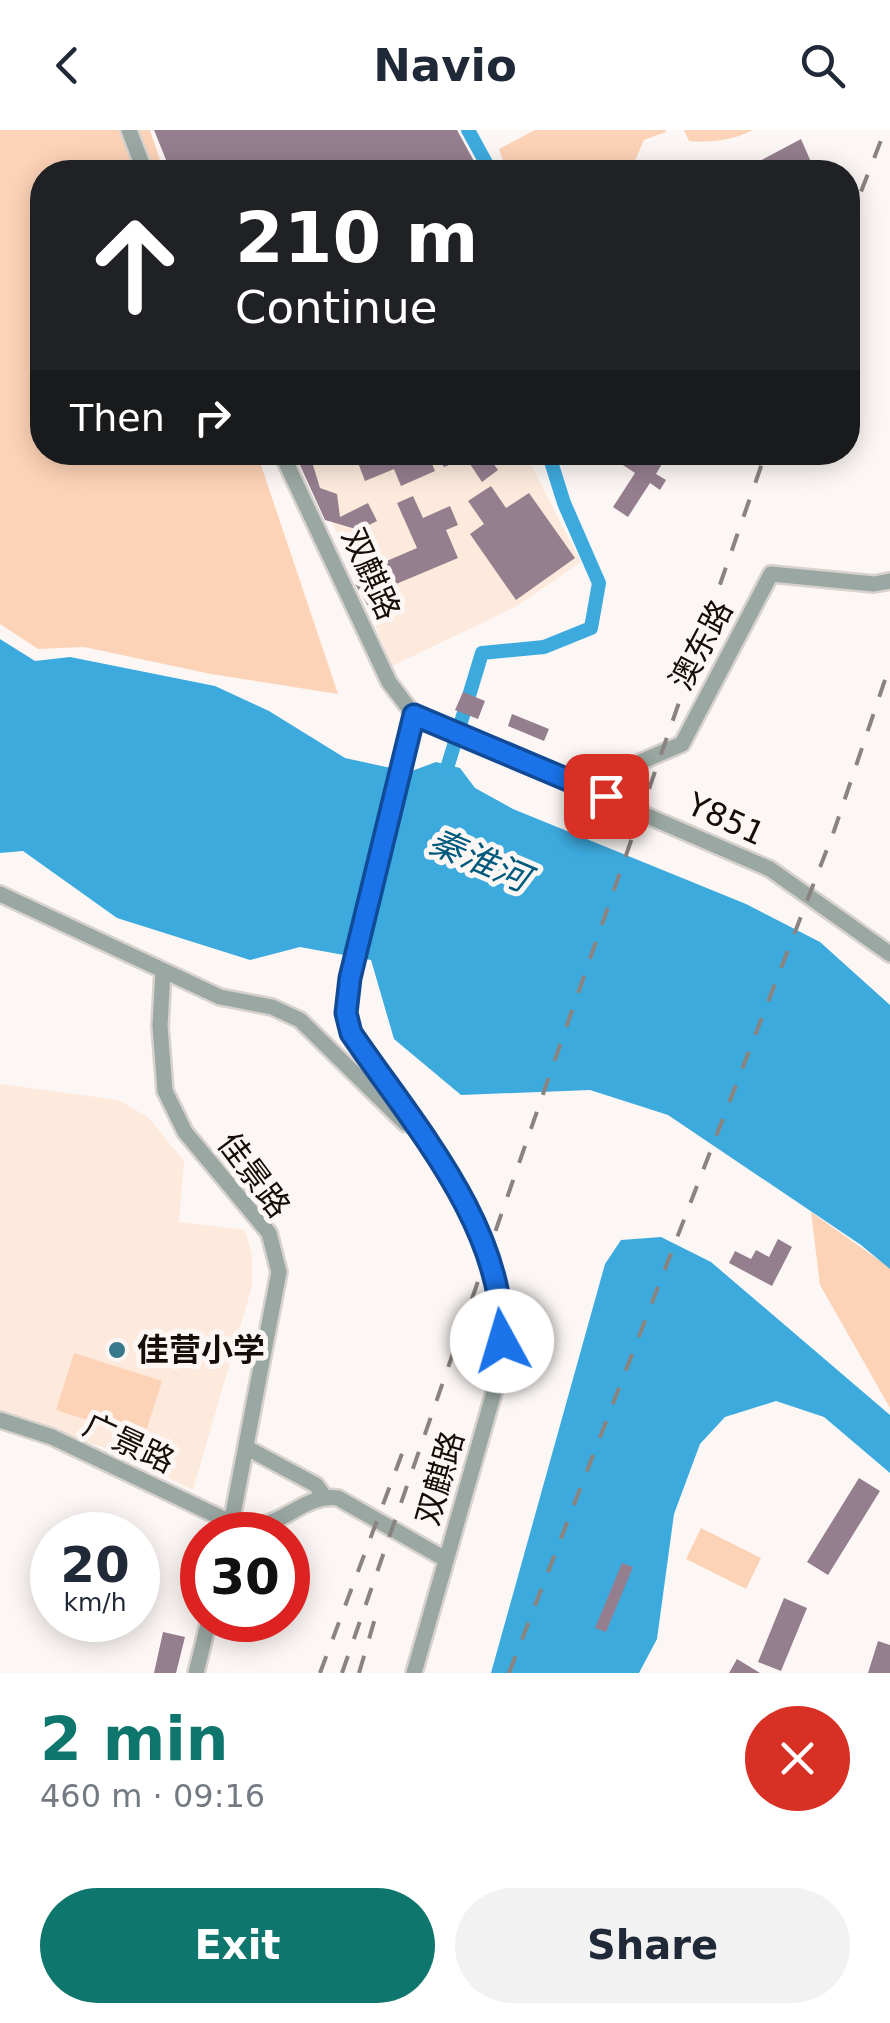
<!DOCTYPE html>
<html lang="en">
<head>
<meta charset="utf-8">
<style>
	:root { --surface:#fff; --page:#f2f2f3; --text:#1f2937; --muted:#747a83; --accent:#0f766e }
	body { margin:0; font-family:"DejaVu Sans","Noto Sans SC",sans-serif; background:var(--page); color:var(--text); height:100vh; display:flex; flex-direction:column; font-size:38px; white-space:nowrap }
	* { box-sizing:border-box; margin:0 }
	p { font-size:32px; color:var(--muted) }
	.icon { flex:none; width:55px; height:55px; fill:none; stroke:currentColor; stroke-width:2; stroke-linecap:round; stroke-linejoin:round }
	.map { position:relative; height:1543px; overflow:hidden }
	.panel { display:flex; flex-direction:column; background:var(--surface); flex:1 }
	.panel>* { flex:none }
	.guide { position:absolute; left:30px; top:30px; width:830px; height:305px; border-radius:40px; box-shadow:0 5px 25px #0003; background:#202124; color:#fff; overflow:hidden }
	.speed { position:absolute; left:30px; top:1382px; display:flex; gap:20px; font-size:50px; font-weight:700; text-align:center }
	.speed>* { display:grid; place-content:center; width:130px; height:130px; border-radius:50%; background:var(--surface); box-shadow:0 5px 25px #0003; line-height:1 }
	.speed small { font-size:25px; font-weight:400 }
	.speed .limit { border:15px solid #d22; background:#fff; color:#111 }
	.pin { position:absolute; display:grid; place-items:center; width:85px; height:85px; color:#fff; margin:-42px; border-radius:20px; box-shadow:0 5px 15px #0006 }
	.me { position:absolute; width:110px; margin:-55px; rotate:354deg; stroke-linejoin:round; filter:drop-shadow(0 0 8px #0008) }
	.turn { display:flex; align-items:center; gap:35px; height:210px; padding:0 40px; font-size:45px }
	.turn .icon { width:130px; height:130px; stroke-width:2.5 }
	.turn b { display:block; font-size:70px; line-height:85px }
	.then { display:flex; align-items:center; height:95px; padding:0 40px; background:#0003; gap:20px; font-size:38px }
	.round { display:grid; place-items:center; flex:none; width:105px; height:105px; border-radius:52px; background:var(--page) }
	.head { display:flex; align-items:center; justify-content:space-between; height:170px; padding:0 40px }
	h1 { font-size:60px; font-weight:600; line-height:75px; color:var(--accent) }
	.button { display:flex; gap:20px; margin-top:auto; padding:20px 40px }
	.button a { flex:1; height:115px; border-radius:60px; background:var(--accent); color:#fff; font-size:40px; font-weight:600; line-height:115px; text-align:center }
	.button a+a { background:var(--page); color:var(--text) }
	header { display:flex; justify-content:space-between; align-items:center; height:130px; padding:0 40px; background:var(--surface); font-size:45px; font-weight:600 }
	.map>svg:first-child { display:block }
	.built { fill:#fdeadd }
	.green { fill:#fdd3b7 }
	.water { fill:#3daade }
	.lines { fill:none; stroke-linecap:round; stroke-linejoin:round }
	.canal { stroke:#3daade; stroke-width:14 }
	.building { fill:#957e8e }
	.street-casing { stroke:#d7d2ce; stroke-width:20 }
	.street { stroke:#9aa7a2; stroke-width:15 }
	.rail { stroke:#8a8480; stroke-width:4; stroke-dasharray:18 18; stroke-linecap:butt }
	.route-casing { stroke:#114b97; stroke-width:25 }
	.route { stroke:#1a73e8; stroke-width:18 }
	.poi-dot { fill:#38788c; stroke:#fcf7f4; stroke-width:4 }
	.labels { text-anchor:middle; stroke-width:10; stroke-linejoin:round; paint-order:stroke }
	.street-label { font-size:32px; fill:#150d08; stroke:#fcf7f4 }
	.poi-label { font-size:32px; font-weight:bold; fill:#150d08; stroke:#fcf7f4; text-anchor:start }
	.water-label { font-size:35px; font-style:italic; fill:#005a7d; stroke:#fcf7f4 }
</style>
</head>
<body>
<header><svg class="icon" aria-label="back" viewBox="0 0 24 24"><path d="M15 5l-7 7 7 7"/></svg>Navio<svg class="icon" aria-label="search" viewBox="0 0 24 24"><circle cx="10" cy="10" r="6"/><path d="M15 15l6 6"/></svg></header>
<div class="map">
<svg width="890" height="1543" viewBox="0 0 890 1543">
	<rect width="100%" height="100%" fill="#fcf7f4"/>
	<path class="built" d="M303 323H525L581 432 515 477 392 536Z
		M0 954 118 970 148 987 184 1031 179 1092 245 1100 252 1125V1156L193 1360 114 1321 0 1284Z"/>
	<path class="green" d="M0 0H150L164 42H42V322L257 323 338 564 211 544 84 517 38 519 0 494Z
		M535 0H665L666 2 644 10 630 42H507L499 19Z
		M684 0H753C734 10 711 13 689 11Z
		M811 1082 890 1138V1278L820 1155Z
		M74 1223 162 1251 144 1308 56 1280Z
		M701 1398 761 1428 746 1459 686 1429Z"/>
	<path class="water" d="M0 509 35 531 70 527 215 556 269 581 345 628 409 642 436 632 460 638 475 658 513 679 746 774 820 812 890 875V1139L861 1115 668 985 590 960 461 965 394 909 371 830 300 817 250 830 117 788 23 721 0 723Z
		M661 1107 711 1132 890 1285V1343L824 1287 776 1271 725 1287 700 1314 674 1384 657 1509 639 1543H491L605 1134 621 1110Z"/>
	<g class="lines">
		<path class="canal" d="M468 0 491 42
			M448 635 482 523 544 517 591 498 599 453 564 373 548 322"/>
	</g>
	<path class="building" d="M154 0H457L480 42H271L269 37 252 42H171Z
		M801 9 811 32 788 42H739Z
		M294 322H309L320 358 337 364 340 387 368 373 377 391 359 400 325 390Z
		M354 322H427L435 341 401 356 394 339 365 351Z
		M434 322H485L498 340 482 352 466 328 444 337Z
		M627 322H669L656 344 666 350 660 360 650 353 628 387 613 377 635 343 620 333Z
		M491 356 506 378 529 363 575 428 516 470 470 404 484 394 468 371Z
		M413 366 423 388 450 376 458 395 446 400 458 428 377 462 385 481 374 486 355 454 372 449 368 439 417 418 397 373Z
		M463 562 485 571 478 589 455 580Z
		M512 584 549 599 544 611 508 596Z
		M778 1109 792 1117 772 1156 729 1133 735 1121 751 1129 756 1120 769 1127Z
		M859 1348 880 1361 828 1445 807 1432Z
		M622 1433 633 1437 606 1502 595 1498Z
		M784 1468 807 1478 781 1541 758 1532Z
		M163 1502 185 1507 176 1543H154Z
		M878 1511 890 1515V1543H868Z
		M737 1529 760 1543H729Z"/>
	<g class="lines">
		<defs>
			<path id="street" d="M129 0 145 42
				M281 322 389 552 414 585
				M414 585 350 848 346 883 351 903C423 1008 505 1100 502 1234L414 1543
				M414 585 770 739 890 824
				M579 650 596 651 682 614 771 444 874 454 890 451
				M0 764 220 867 272 877 300 890 406 994
				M163 841 160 896 165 961 185 1002 269 1103 279 1142 229 1405
				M0 1290 52 1307 232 1393C240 1393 250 1396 258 1395 287 1392 306 1364 338 1368L445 1429
				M247 1318 316 1355 324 1366
				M196 1543 209 1490"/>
		</defs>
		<use href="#street" class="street-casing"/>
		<use href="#street" class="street"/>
		<path class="rail" d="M848 95 885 0
			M320 1543 406 1313
			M342 1543 766 322
			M359 1543 376 1485
			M509 1543 834 701 890 535"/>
	</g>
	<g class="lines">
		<defs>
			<path id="route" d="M502 1211C505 1096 412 993 351 903L346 883 350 848 414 585 606 666"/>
		</defs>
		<use href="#route" class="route-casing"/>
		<use href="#route" class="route"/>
	</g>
	<circle class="poi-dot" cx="117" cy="1220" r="10"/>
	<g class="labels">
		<g class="street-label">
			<text transform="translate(371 444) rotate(66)" y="11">双麒路</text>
			<text transform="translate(701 515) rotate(-62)" y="11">澳东路</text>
			<text transform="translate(726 689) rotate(25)" y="11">Y851</text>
			<text transform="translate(254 1045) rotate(53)" y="11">佳景路</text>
			<text transform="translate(129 1313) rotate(25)" y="11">广景路</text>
			<text transform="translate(440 1348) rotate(-74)" y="11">双麒路</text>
		</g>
		<g class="poi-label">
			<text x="137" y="1231">佳营小学</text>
		</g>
		<g class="water-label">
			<text transform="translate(479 730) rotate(23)" y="12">秦淮河</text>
		</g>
	</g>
</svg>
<div class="speed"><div>20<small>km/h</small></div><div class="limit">30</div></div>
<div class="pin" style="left:606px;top:666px;background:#d93025"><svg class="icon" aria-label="arrive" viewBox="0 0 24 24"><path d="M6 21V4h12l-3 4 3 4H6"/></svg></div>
<svg class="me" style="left:502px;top:1211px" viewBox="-20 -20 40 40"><circle r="19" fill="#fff"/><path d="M0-13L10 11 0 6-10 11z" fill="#1a73e8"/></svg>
<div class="guide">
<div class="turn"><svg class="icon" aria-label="ahead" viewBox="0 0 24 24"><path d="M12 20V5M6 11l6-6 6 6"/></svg><div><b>210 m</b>Continue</div></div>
<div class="then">Then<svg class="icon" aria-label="right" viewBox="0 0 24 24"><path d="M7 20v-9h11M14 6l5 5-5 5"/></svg></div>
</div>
</div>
<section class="panel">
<div class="head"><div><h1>2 min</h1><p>460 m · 09:16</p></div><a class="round" style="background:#d93025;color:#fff"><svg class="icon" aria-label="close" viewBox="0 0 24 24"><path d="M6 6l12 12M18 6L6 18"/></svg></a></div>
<div class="button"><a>Exit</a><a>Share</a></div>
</section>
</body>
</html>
